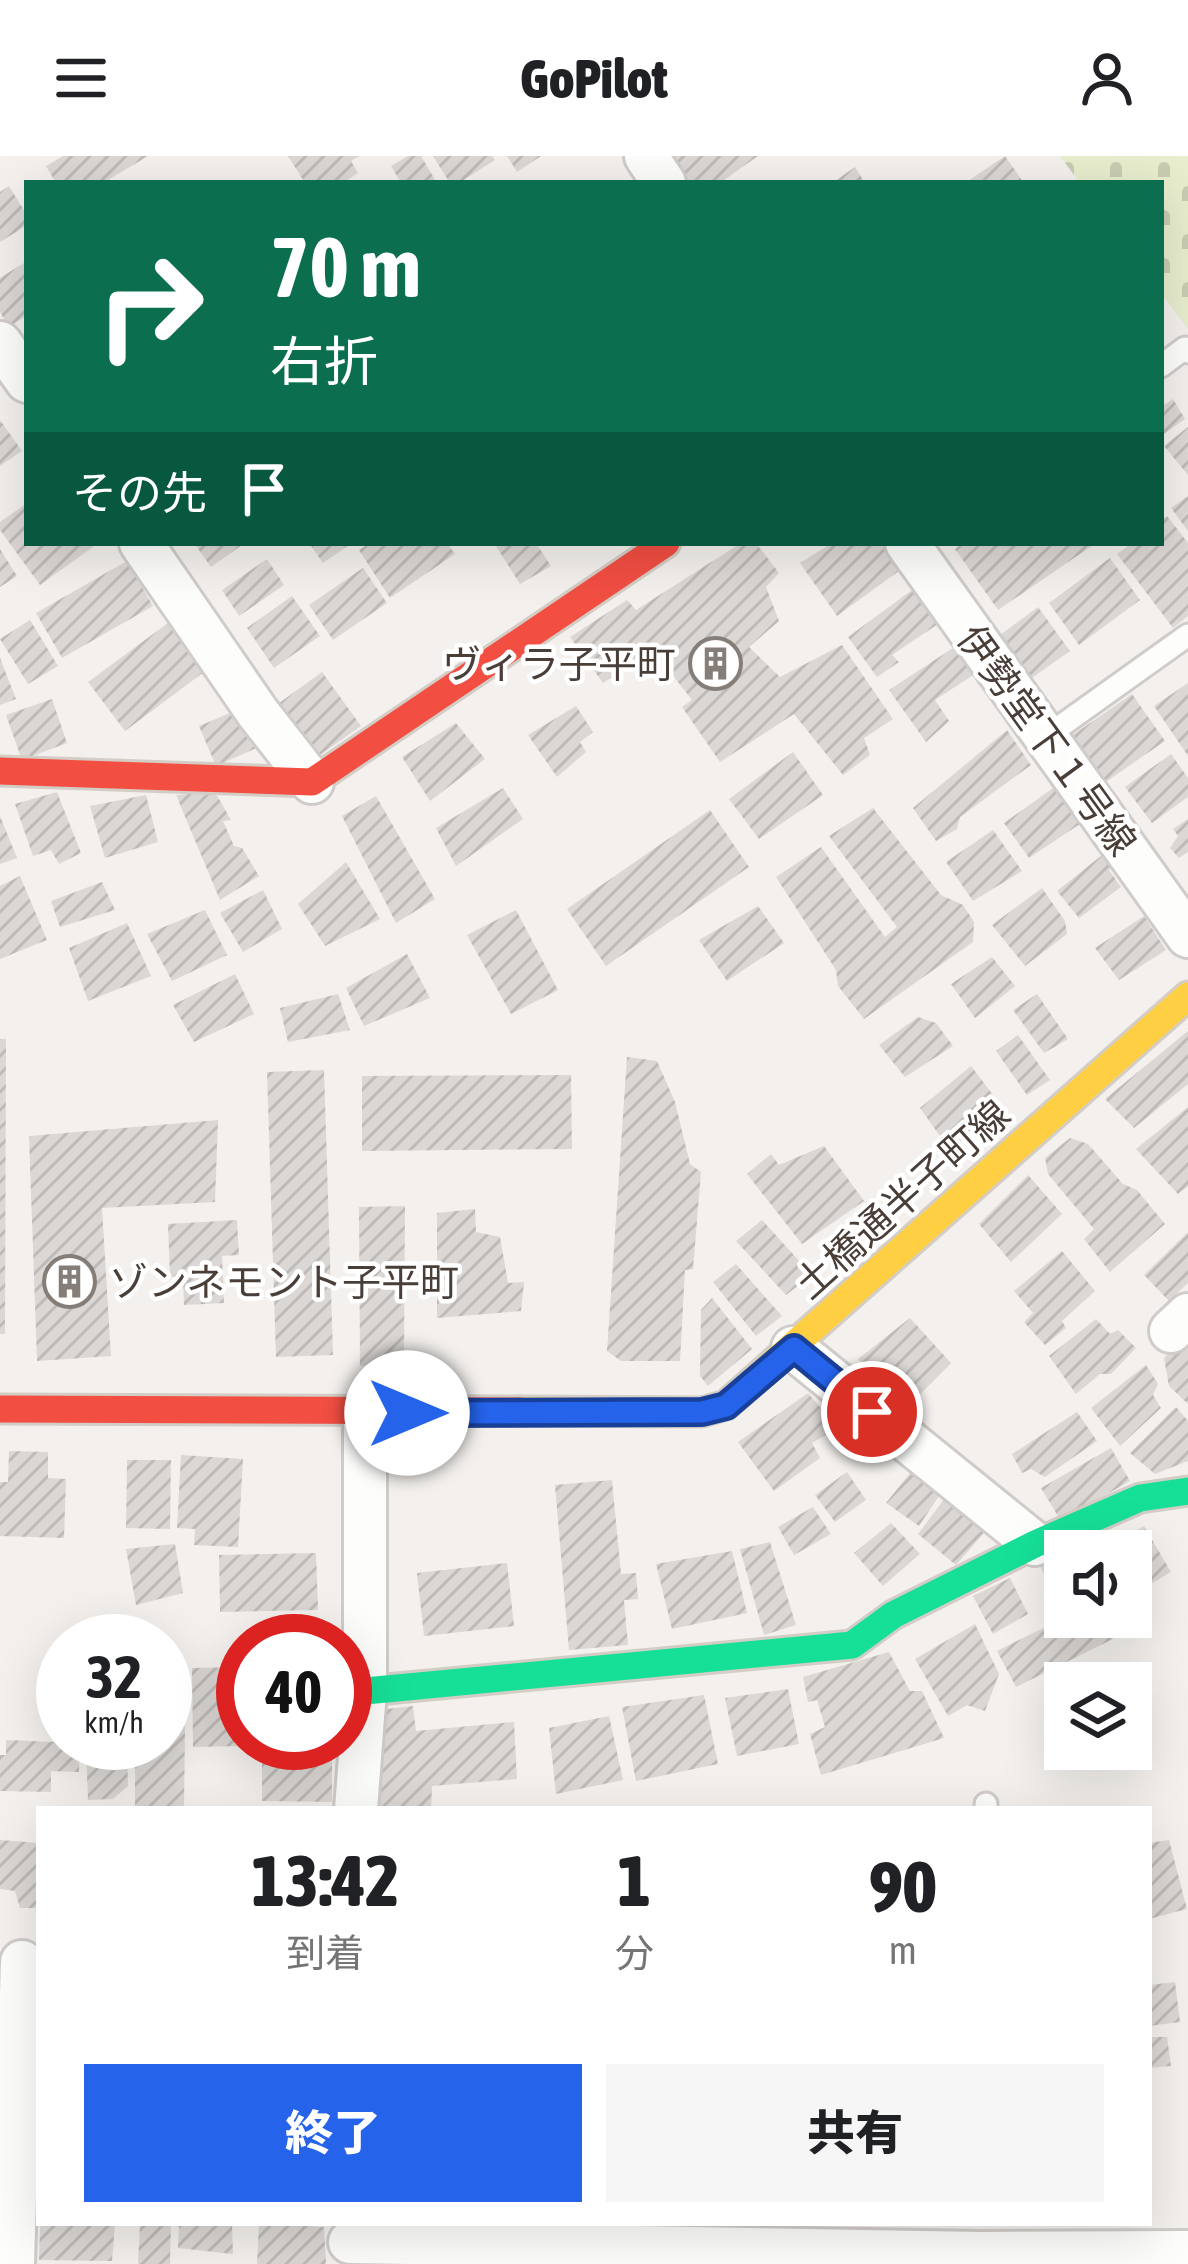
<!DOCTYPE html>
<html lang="ja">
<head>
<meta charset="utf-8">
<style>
	:root { --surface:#fff; --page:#f6f6f6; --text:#202124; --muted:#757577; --accent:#2563eb }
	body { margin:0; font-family:"Asap Condensed","Noto Sans JP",sans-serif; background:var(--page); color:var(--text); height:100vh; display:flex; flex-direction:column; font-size:45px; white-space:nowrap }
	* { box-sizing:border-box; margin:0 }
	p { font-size:39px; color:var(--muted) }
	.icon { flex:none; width:66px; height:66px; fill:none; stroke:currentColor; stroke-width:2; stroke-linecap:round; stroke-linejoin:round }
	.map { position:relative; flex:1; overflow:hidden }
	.details { position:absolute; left:36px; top:1650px; width:1116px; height:420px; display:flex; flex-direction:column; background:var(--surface); border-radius:0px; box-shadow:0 12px 48px #0002 }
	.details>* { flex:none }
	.banner { position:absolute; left:24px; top:24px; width:1140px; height:366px; border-radius:0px; box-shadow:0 12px 48px #0002; background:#0b6e4f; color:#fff; overflow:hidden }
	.buttons { position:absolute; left:1044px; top:1374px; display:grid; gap:24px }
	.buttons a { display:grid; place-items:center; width:108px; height:108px; border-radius:0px; background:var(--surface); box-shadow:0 12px 48px #0002; font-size:60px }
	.speed { position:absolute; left:36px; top:1458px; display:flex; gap:24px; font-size:60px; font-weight:700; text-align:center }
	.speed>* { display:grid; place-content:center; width:156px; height:156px; border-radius:50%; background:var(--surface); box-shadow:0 12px 48px #0002; line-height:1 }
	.speed small { font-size:30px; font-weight:400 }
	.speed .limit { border:18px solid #d22; background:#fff; color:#111 }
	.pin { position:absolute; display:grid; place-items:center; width:102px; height:102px; color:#fff; margin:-51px; border:6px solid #fff; border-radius:50%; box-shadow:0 3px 12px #0007 }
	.me { position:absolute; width:132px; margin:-66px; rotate:90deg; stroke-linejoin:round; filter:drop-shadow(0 0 9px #0008) }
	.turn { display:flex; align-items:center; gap:42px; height:252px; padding:0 48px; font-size:54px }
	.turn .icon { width:156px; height:156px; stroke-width:2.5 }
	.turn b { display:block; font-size:84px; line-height:102px }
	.then { display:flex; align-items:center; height:114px; padding:0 48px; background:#0003; gap:24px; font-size:45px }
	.eta { display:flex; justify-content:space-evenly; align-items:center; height:204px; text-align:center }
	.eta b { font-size:72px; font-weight:800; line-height:84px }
	.action { display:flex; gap:24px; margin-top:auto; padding:24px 48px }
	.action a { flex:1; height:138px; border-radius:0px; background:var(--accent); color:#fff; font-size:48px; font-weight:800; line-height:138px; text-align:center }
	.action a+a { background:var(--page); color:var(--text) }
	header { display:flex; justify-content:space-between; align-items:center; height:156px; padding:0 48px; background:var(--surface); font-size:54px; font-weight:800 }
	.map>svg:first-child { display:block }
	.cemetery { fill:url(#cemetery-stones) }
	.building { fill:url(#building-hatch) }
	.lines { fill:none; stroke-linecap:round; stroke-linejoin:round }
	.lane-casing { stroke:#d0ccc9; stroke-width:27 }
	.street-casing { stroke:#d0ccc9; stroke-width:48 }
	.fast-casing { stroke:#d4cdc5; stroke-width:33 }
	.slow-casing { stroke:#d4cdc5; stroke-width:33 }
	.jam-casing { stroke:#d4cdc5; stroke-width:33 }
	.lane { stroke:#fdfdfc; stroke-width:21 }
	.street { stroke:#fdfdfc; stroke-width:42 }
	.fast { stroke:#16e098; stroke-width:27 }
	.slow { stroke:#ffcf43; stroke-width:27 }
	.jam { stroke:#f24e42; stroke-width:27 }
	.route-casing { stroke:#184099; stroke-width:30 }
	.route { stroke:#2563eb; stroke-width:21 }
	.labels { text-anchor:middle; stroke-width:9; stroke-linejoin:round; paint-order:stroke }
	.poi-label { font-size:39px; fill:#4a3f38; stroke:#fff; text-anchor:end }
	.street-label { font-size:39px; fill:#4a3f38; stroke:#fff }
</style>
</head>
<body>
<header><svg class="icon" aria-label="menu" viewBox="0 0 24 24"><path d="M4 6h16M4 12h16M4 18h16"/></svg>GoPilot<svg class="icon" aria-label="person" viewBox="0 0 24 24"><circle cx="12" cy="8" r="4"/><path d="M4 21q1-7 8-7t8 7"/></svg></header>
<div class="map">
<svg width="1188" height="2108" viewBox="0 0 1188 2108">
	<defs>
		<pattern id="cemetery-stones" width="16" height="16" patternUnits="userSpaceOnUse" patternTransform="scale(3)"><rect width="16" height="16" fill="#e7edcd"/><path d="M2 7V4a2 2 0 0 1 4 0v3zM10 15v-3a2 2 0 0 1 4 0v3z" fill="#c8ccb1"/></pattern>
		<pattern id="building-hatch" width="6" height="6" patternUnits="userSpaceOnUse" patternTransform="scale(3)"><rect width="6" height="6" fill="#dbd7d4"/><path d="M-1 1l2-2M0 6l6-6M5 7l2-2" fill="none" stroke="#bdbab7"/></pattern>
	</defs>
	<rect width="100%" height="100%" fill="#f3f0ed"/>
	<path class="cemetery" d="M1060 0H1188V173L1161 137V27H1080Z"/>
	<path class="building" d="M63 0H148L103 27H56L46 10Z
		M288 0H359L351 5 358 17 343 27H305Z
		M408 0H421L437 27H401L391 10Z
		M433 0H492L495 4 459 27H450Z
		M507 0H541L517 16Z
		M668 0H758L720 27H687Z
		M1005 0 1024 27H965Z
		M855 11 865 27H832Z
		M9 30 27 59V69L0 86V36Z
		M27 105V159L9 171 0 156V122Z
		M1173 243 1185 263 1161 280V251Z
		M0 264 22 295 0 310Z
		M1188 271V319L1164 290Z
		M1188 340V375L1171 352Z
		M27 347V387H90L93 391 40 429 0 374V366Z
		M1167 360 1188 387V460L1173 472 1117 398 1132 387H1161V365Z
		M194 387H245L211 411Z
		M309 387H352L323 407Z
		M370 387H447L455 398 390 442 359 394Z
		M494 387H536L551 410 520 428Z
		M741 387H756L779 417 766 431 779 465 749 491 780 521 842 489 893 563 864 582 870 599 843 619 794 558 720 606 682 551 692 544 653 494 603 527 570 481 627 444 636 454Z
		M832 387H886L903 412 837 460 800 407Z
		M963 387H1096L998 454 955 393Z
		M0 393 17 420 0 431Z
		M1110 402 1140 444 1079 489 1049 447Z
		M267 403 284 429 239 460 222 434Z
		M127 405 153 450 62 502 36 457Z
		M363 412 387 447 333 484 309 449Z
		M912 434 938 468 892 499 899 506 877 521 848 481Z
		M292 440 320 480 274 512 247 472Z
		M1038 451 1070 495 1029 524 1000 479Z
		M30 464 58 510 28 528 0 483Z
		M168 467 204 516 125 575 88 526Z
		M959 488 978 516 935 544 949 565 926 586 889 534Z
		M0 502 16 543 0 549Z
		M322 516 361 570 313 604 275 550Z
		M1188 527V600L1154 550Z
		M1132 538 1165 585 1097 632 1064 585Z
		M52 543 67 587 22 604 6 559Z
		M576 550 593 576 580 586 586 596 557 621 528 579Z
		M242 552 259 591 216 610 199 570Z
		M456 567 485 603 430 645 402 601Z
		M1007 574 1031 609 960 661 957 673 936 685 913 652Z
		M793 596 823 639 759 683 729 643Z
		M1171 598 1188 622V641L1152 667 1125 631Z
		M1056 630 1083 666 1029 702 1004 667Z
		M503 632 523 663 456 710 436 672Z
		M57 636 81 697 59 708 51 694 33 700 15 648Z
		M215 636 231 664 223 665 234 690 242 692 259 720 220 744 176 639Z
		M146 639 158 686 105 702 90 650Z
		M376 640 435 743 396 767 342 660Z
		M873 652 941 739 963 749 974 766 973 786 864 863 838 830 836 814 776 721 821 691 885 781 897 771 829 680Z
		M710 654 749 711 606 810 567 753Z
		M0 660 17 702 0 708Z
		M1188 663V696L1179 702 1170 692 1178 680 1173 673Z
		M993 674 1022 715 973 745 946 706Z
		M1106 696 1114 709 1109 714 1121 731 1079 762 1057 735Z
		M346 706 380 763 325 790 298 748Z
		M20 720 47 784 0 803V730Z
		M102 726 115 754 60 771 51 745Z
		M1042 732 1065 765 1067 778 1025 810 992 769Z
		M263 734 282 773 243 796 220 757Z
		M758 750 784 787 727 825 699 784Z
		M205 754 227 799 172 825 147 778Z
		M516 754 558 834 511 858 467 779Z
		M1144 760 1166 794 1119 824 1095 792Z
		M127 767 151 820 88 845 69 792Z
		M407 798 430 842 364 870 346 832Z
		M992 801 1015 830 975 862 951 828Z
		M235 818 254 858 194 886 173 849Z
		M338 838 350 874 288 886 280 852Z
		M1037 838 1068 883 1044 897 1013 854Z
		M918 861 936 867 953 890 905 921 879 889Z
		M1188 875V928L1134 972 1105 943Z
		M1018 879 1050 924 1027 939 996 895Z
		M0 883H6L5 1178H0Z
		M627 901 657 905 675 946 690 1008 701 1016 693 1113 685 1114 680 1205H621L607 1195Z
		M971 910 1006 956 950 994 920 952Z
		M324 914 333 1199 276 1201 267 916Z
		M571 919 572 993 362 995V920Z
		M1188 951V1030L1178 1038 1136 993Z
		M218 964 215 1046 102 1052 111 1200 37 1205 29 980Z
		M1070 982 1088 988 1123 1028 1137 1034 1165 1068 1110 1116 1084 1083 1094 1073 1048 1018 1045 1002Z
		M824 990 864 1045 802 1088 747 1018 771 998 779 1009Z
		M1028 1019 1062 1058 1011 1106 979 1068Z
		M405 1050 404 1204 360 1210 359 1051Z
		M475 1053 476 1076 500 1081 508 1127 524 1126 521 1155 437 1162V1057Z
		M237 1064 239 1099 222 1100 224 1147 184 1149 183 1120 170 1121 168 1068Z
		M762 1064 812 1119 786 1139 736 1085Z
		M1188 1076V1127L1169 1145 1144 1119Z
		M1062 1095 1095 1135 1062 1165 1066 1172 1045 1189 1024 1166 1033 1157 1014 1135Z
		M736 1108 782 1160 756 1180 713 1126Z
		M712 1142 752 1193 708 1230 700 1220 701 1154Z
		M910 1162 951 1207 902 1256 858 1203Z
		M1096 1163 1110 1178 1118 1174 1136 1192 1111 1218H1100L1076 1238 1049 1200Z
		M1184 1181 1188 1185V1248L1169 1230 1164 1202Z
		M1146 1209 1158 1228 1153 1239 1161 1252 1120 1290 1091 1252Z
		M808 1237 838 1272 812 1287 820 1302 774 1335 738 1286Z
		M1176 1251 1188 1265V1305L1155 1318 1130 1297Z
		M1077 1256 1097 1285 1045 1321 1031 1313 1022 1317 1012 1298Z
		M1111 1292 1130 1325 1061 1365 1041 1332Z
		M9 1295 48 1296V1322L66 1323 64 1382 0 1380V1326H8Z
		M181 1299 243 1303 238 1391 194 1389 195 1373 177 1372Z
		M127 1304H171L170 1373 126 1372Z
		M915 1311 943 1334 919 1370 886 1347Z
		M847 1316 866 1344 835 1366 815 1339Z
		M612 1324 621 1418 636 1417 638 1443 624 1444 628 1489 569 1494 555 1329Z
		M948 1338 991 1369 956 1409 918 1378Z
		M813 1351 831 1378 794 1399 778 1371Z
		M891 1367 920 1398 883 1430 854 1397Z
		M1144 1370 1171 1416 1131 1440V1395H1102Z
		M770 1386 796 1469 764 1479 740 1393Z
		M175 1388 183 1437 136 1449 126 1393Z
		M732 1395 747 1457 672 1473 656 1408Z
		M316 1397 318 1454 220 1456 219 1399Z
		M1065 1398V1440L1057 1445 1040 1410Z
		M507 1407 514 1470 424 1480 417 1417Z
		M1010 1422 1028 1458 993 1478 973 1440Z
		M1065 1461H1102L1113 1483 1016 1531 997 1495Z
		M975 1468 999 1518 985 1555 967 1549 948 1560 915 1503Z
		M889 1496 910 1535H922L944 1582 821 1619 810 1578 825 1571 817 1544 808 1546 803 1521Z
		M243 1511V1590L193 1591 192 1512Z
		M788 1533 799 1588 737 1600 725 1542Z
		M704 1539 718 1608 636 1625 622 1551Z
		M413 1550 416 1575 514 1566 517 1623 432 1630 431 1653H377L378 1554Z
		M609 1560 623 1624 556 1638 549 1572Z
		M165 1569 185 1570 184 1651H135V1587H165Z
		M6 1584 80 1587 79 1616 51 1615V1636L0 1635V1599H6Z
		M127 1591 128 1630 113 1643 88 1644 86 1593Z
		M262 1593 332 1594V1646L262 1645Z
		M0 1684 39 1687V1752H20L15 1735 0 1733Z
		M1169 1684 1187 1753 1149 1763V1687Z
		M1175 1826 1180 1866 1149 1870V1829Z
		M1149 1881H1167L1171 1910 1149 1912Z
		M40 2067H115L112 2105 39 2104Z
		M140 2067H171L170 2108H138Z
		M179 2067H232L233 2098 178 2092Z
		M259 2067 324 2071 326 2108H257Z"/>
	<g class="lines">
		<defs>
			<path id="lane" d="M1161 210 1185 192 1188 196
				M1044 582 1188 479
				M986 1653V1648"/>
			<path id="street" d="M646 0 664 27
				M0 187 27 225
				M141 387 258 557 312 626
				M907 387 1188 780
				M1171 1175 1188 1159
				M793 1192 1035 1388
				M356 1653 365 1535V1257
				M350 2086 981 2097 980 2108
				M981 2097 1188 2096
				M13 2108 22 1806"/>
			<path id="fast" d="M365 1535 852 1489 893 1459 1035 1388 1140 1342 1188 1335"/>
			<path id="slow" d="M520 1255 702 1256 726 1249 1188 840"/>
			<path id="jam" d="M0 615 312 626 666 387
				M0 1253 520 1255"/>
		</defs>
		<use href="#lane" class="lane-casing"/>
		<use href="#street" class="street-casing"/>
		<use href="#fast" class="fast-casing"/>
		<use href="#slow" class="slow-casing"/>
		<use href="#jam" class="jam-casing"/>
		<use href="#lane" class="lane"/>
		<use href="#street" class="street"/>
		<use href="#fast" class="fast"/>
		<use href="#slow" class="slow"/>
		<use href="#jam" class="jam"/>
	</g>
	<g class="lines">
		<defs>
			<path id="route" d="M407 1257 702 1256 726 1250 794 1192 872 1256"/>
		</defs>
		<use href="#route" class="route-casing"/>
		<use href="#route" class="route"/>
	</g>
	<defs>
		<symbol id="building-ring" viewBox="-11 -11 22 22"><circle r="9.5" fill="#fff" stroke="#857d77" stroke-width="1.5"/><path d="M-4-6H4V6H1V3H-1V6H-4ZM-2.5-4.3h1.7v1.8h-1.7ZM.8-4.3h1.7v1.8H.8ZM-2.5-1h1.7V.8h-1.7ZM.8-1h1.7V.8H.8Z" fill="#857d77"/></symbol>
	</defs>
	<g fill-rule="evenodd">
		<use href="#building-ring" x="686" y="478" width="59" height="59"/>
		<use href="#building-ring" x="40" y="1096" width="59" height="59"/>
	</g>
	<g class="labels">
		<g class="poi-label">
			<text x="676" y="522">ヴィラ子平町</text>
			<text x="109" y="1140" text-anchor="start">ゾンネモント子平町</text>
		</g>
		<g class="street-label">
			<text transform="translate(1047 584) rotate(54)" y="14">伊勢堂下１号線</text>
			<text transform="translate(902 1043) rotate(-42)" y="14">土橋通半子町線</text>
		</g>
	</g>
</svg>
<div class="buttons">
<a><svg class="icon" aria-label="sound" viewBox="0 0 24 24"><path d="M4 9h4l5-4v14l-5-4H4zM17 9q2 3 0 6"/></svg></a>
<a><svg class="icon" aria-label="layers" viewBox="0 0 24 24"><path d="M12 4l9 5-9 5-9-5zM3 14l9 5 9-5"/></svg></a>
</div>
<div class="speed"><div>32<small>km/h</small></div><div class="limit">40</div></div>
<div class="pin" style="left:872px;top:1256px;background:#d93025"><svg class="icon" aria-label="arrive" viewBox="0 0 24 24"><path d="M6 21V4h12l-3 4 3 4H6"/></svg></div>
<svg class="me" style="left:407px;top:1257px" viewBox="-20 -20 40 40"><circle r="19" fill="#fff"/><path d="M0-13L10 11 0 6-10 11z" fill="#2563eb"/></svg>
<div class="banner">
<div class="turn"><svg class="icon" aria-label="right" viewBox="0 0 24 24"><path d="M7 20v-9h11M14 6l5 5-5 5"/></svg><div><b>70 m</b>右折</div></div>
<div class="then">その先<svg class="icon" aria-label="arrive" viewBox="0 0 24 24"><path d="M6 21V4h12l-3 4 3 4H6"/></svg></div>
</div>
<section class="details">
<div class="eta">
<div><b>13:42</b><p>到着</p></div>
<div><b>1</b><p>分</p></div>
<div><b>90</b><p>m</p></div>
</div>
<div class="action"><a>終了</a><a>共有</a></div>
</section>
</div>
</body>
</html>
